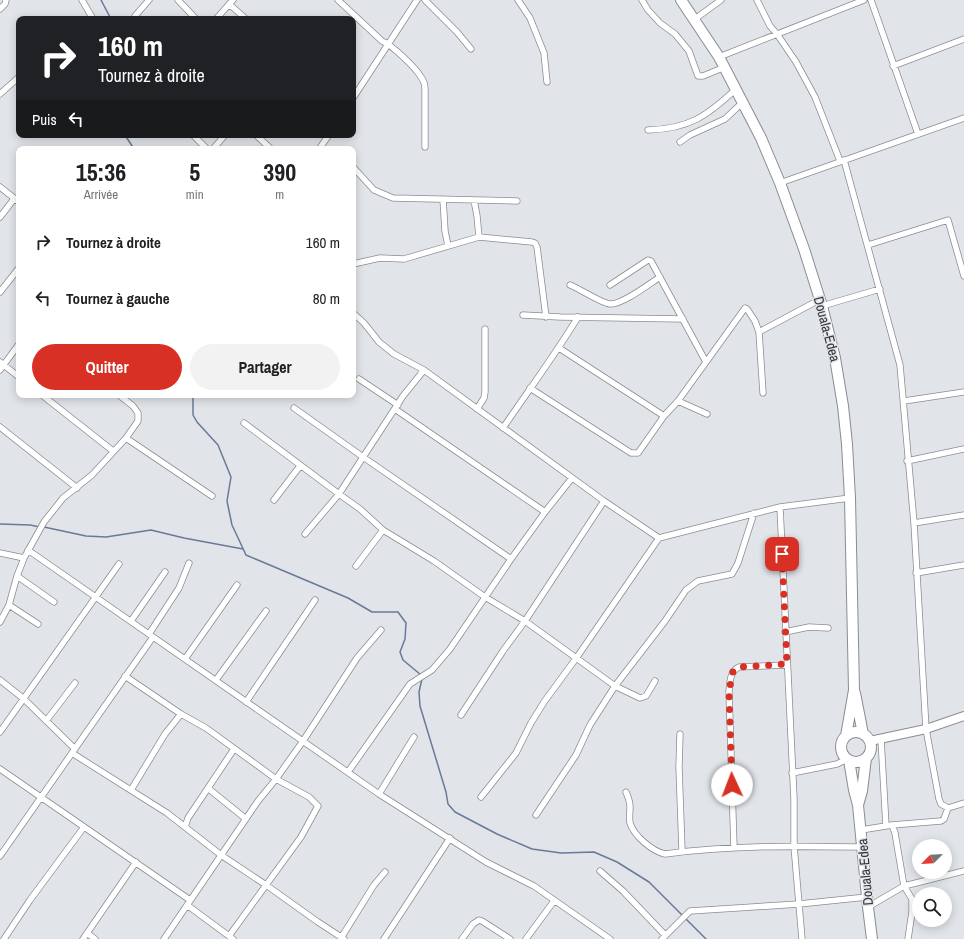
<!DOCTYPE html>
<html lang="fr">
<head>
<meta charset="utf-8">
<style>
	:root { --surface:#fff; --page:#f2f2f2; --text:#202124; --muted:#757577; --accent:#d93025 }
	body { margin:0; font-family:"Archivo Narrow",sans-serif; background:var(--page); color:var(--text); height:100vh; display:flex; flex-direction:column; font-size:15px; white-space:nowrap }
	* { box-sizing:border-box; margin:0 }
	p { font-size:13px; color:var(--muted) }
	.icon { flex:none; width:22px; height:22px; fill:none; stroke:currentColor; stroke-width:2; stroke-linecap:round; stroke-linejoin:round }
	.map { position:relative; flex:1; overflow:hidden }
	.panel { position:absolute; left:16px; top:146px; width:340px; height:252px; display:flex; flex-direction:column; background:var(--surface); border-radius:8px; box-shadow:0 2px 10px #0003 }
	.panel>* { flex:none }
	.hud { position:absolute; left:16px; top:16px; width:340px; height:122px; border-radius:8px; box-shadow:0 2px 10px #0003; background:#202124; color:#fff; overflow:hidden }
	.needle { width:26px; rotate:246deg }
	.fabs { position:absolute; left:912px; top:839px; display:grid; gap:8px }
	.fabs a { display:grid; place-items:center; width:40px; height:40px; border-radius:50%; background:var(--surface); box-shadow:0 2px 10px #0003; font-size:20px }
	.pin { position:absolute; display:grid; place-items:center; width:34px; height:34px; color:#fff; margin:-17px; border-radius:8px; box-shadow:0 2px 6px #0006 }
	.me { position:absolute; width:44px; margin:-22px; rotate:358deg; stroke-linejoin:round; filter:drop-shadow(0 0 3px #0008) }
	.turn { display:flex; align-items:center; gap:14px; height:84px; padding:0 16px; font-size:18px }
	.turn .icon { width:52px; height:52px; stroke-width:2.5 }
	.turn b { display:block; font-size:28px; line-height:34px }
	.then { display:flex; align-items:center; height:38px; padding:0 16px; background:#0003; gap:8px; font-size:15px }
	.eta { display:flex; justify-content:space-evenly; align-items:center; height:68px; text-align:center }
	.eta b { font-size:24px; font-weight:700; line-height:28px }
	.primary-button { display:flex; gap:8px; margin-top:auto; padding:8px 16px }
	.primary-button a { flex:1; height:46px; border-radius:24px; background:var(--accent); color:#fff; font-size:16px; font-weight:700; line-height:46px; text-align:center }
	.primary-button a+a { background:var(--page); color:var(--text) }
	ul { padding:0; list-style:none }
	li { display:flex; align-items:center; gap:12px; height:56px; padding:0 16px }
	li div { flex:1 }
	li b { display:block; font-size:15px }
	li em { font-style:normal }
	.map>svg:first-child { display:block }
	.lines { fill:none; stroke-linecap:round; stroke-linejoin:round }
	.stream { stroke:#687a98; stroke-width:1.5 }
	.street-casing { stroke:#8a8c91; stroke-width:7 }
	.secondary-casing { stroke:#8a8c91; stroke-width:10 }
	.highway-casing { stroke:#8a8c91; stroke-width:12 }
	.street { stroke:#fff; stroke-width:5.5 }
	.secondary { stroke:#fff; stroke-width:8 }
	.highway { stroke:#fff; stroke-width:10 }
	.route { stroke:#d93025; stroke-width:7; stroke-dasharray:0 12.6 }
	.labels { text-anchor:middle; stroke-width:3; stroke-linejoin:round; paint-order:stroke }
	.street-label { font-size:14px; fill:#333436; stroke:#e1e4e9 }
</style>
</head>
<body>
<div class="map">
<svg width="964" height="939" viewBox="0 0 964 939">
	<rect width="100%" height="100%" fill="#e1e4e9"/>
	<g class="lines">
		<path class="stream" d="M101 0 111 19
			M125 135 134 149
			M193 395V415L197 422 218 445 231 477 227 501 232 525 246 555 348 598 372 612H398L406 623 405 639 400 652 403 660 421 675
			M0 524 30 525 40 527
			M44 527 86 536 106 537 151 530 184 538 243 549
			M422 679 419 692 420 706 446 792 448 804 455 812 497 834 532 849 561 853 594 852 617 862 649 882 682 915
			M685 918 706 939"/>
		<defs>
			<path id="street" d="M82 0 93 19
				M178 0 196 19
				M338 0 382 41C392 45 415 67 421 77 424 81 425 84 425 89V147
				M425 0 457 32 471 49
				M518 0 530 18 544 53 547 82
				M642 0 648 10 660 23 675 34 689 51 698 76H703L725 67
				M757 0 770 26 777 34 796 62 815 97 840 161
				M871 0 918 134
				M229 4 246 19
				M0 9 5 4 6 0
				M135 16 149 0
				M216 19 233 0
				M695 19 721 0
				M719 57 864 0
				M893 66 964 39
				M0 94 19 77
				M353 98 417 0
				M648 130C689 129 707 116 736 89
				M193 135 207 149
				M256 135 271 149
				M680 142 690 135 725 119 743 102
				M213 149 225 135
				M319 149 329 135
				M844 160 900 365 914 523 926 729 939 799 941 804 948 808 964 803
				M353 167 374 190 393 198 517 201
				M780 183 964 118
				M0 187 19 202
				M443 199 445 231 448 246
				M474 200 477 216 479 237
				M0 217 14 199
				M868 245 948 220 964 276
				M353 264 380 258 404 259 479 237 532 242 535 243 537 247 546 317
				M570 285C580 289 601 303 610 304 622 305 649 284 660 277
				M610 285 648 260 651 261 706 362
				M0 292 19 268
				M822 306 880 289
				M353 313 364 323 379 342 394 354 424 370 604 501 659 538
				M523 315 560 317 683 319
				M759 332 819 300
				M559 348 664 416
				M0 362 19 377
				M0 370 19 344
				M359 379 398 405
				M530 388 631 453H638L664 416 678 401 745 308 747 309 755 321 759 332 763 393
				M42 395 113 451
				M678 401 707 414
				M904 401 964 392
				M294 408 363 457 511 559
				M395 409 545 512
				M477 409 484 398 485 392V329
				M244 423 339 494 360 509 383 530 434 561 485 597 525 621 615 686 640 698 646 696 655 681
				M0 427 77 488
				M503 428C528 391 555 355 578 317
				M126 438 212 496
				M907 461 964 449
				M274 500 300 466
				M780 507 794 799V846L802 939
				M914 523 964 515
				M305 534 339 494 403 396 424 370
				M28 550 379 794 486 862 534 886 610 939
				M0 553 24 558
				M356 566 383 530
				M916 573 964 565
				M17 576 54 602
				M9 605 38 624
				M131 621 165 572
				M0 622 9 605 17 576 24 558 44 522 63 498 92 475 126 438 138 421V413L133 406 119 395
				M785 632 809 627 828 628
				M149 634 179 588 189 563
				M185 659 237 585
				M125 676 181 714 206 728 276 779 309 797 318 806 301 837 229 936
				M0 680 24 699 75 749
				M216 680 266 611
				M246 702 315 600
				M461 715 503 651 525 621 604 501
				M46 721 75 683
				M0 732 119 564
				M680 734 679 767 682 851
				M881 739 886 826
				M72 753 167 813 221 855 266 885 318 922 344 939
				M0 769 190 900
				M348 772 410 684 432 670 450 649 511 559 545 512 572 478
				M792 773 837 764 847 759
				M209 789 246 819
				M131 790 165 734 181 714
				M626 792C628 797 630 801 630 807 630 812 629 818 630 823 634 836 652 851 665 854 730 845 796 846 862 847
				M379 794 414 737
				M481 797 516 753 531 723 544 702 577 657 659 538 780 507 850 498
				M536 815 576 755 590 725 615 686 665 621 686 590 698 581 732 574 738 563 754 513
				M892 825 941 821 944 819 948 808
				M185 827 188 818 234 749
				M861 830 892 825 895 833 904 886 912 899V912L908 939
				M734 848 729 691C730 682 730 671 739 667L787 665
				M0 856 153 637
				M600 871 623 891 665 935
				M187 905 233 939
				M868 907 904 886 964 871
				M87 933 95 939
				M341 938 374 885 385 872
				M4 939 30 900 84 827
				M83 939 136 862
				M164 939 258 801 276 779 303 741 357 658 381 630
				M384 939 450 838
				M462 939 473 924 479 920 482 921 510 939
				M526 939 554 901
				M662 939 690 911 799 904 867 897"/>
			<path id="secondary" d="M870 741 926 729 964 716"/>
			<path id="highway" d="M681 0 719 57 761 138 780 183 804 249 822 306 835 358 843 406 847 444 850 498 854 690 846 736
				M855 693 863 734
				M841 747a15 15 0 1 1 30 0a15 15 0 1 1-30 0Z
				M849 760 854 790 858 805 868 907 872 939
				M858 805 862 791 866 758"/>
		</defs>
		<use href="#street" class="street-casing"/>
		<use href="#secondary" class="secondary-casing"/>
		<use href="#highway" class="highway-casing"/>
		<use href="#street" class="street"/>
		<use href="#secondary" class="secondary"/>
		<use href="#highway" class="highway"/>
	</g>
	<g class="lines">
		<path class="route" d="M732 785 729 691 733 671 740 667 787 664 782 554"/>
	</g>
	<g class="labels">
		<g class="street-label">
			<text transform="translate(827 329) rotate(75)" y="5">Douala-Edea</text>
			<text transform="translate(865 872) rotate(-95)" y="5">Douala-Edea</text>
		</g>
	</g>
</svg>
<div class="fabs">
<a><svg class="needle" viewBox="-14 -14 28 28"><path d="M0-13l5 13h-10z" fill="#e53935"/><path d="M0 13l5-13h-10z" fill="#757577"/></svg></a>
<a><svg class="icon" aria-label="search" viewBox="0 0 24 24"><circle cx="10" cy="10" r="6"/><path d="M15 15l6 6"/></svg></a>
</div>
<div class="pin" style="left:782px;top:554px;background:#d93025"><svg class="icon" aria-label="arrive" viewBox="0 0 24 24"><path d="M6 21V4h12l-3 4 3 4H6"/></svg></div>
<svg class="me" style="left:732px;top:785px" viewBox="-20 -20 40 40"><circle r="19" fill="#fff"/><path d="M0-13L10 11 0 6-10 11z" fill="#d93025"/></svg>
<div class="hud">
<div class="turn"><svg class="icon" aria-label="right" viewBox="0 0 24 24"><path d="M7 20v-9h11M14 6l5 5-5 5"/></svg><div><b>160 m</b>Tournez à droite</div></div>
<div class="then">Puis<svg class="icon" aria-label="left" viewBox="0 0 24 24"><path d="M17 20v-9H6M10 6l-5 5 5 5"/></svg></div>
</div>
<section class="panel">
<div class="eta">
<div><b>15:36</b><p>Arrivée</p></div>
<div><b>5</b><p>min</p></div>
<div><b>390</b><p>m</p></div>
</div>
<ul>
<li><svg class="icon" aria-label="right" viewBox="0 0 24 24"><path d="M7 20v-9h11M14 6l5 5-5 5"/></svg><div><b>Tournez à droite</b></div><em>160 m</em></li>
<li><svg class="icon" aria-label="left" viewBox="0 0 24 24"><path d="M17 20v-9H6M10 6l-5 5 5 5"/></svg><div><b>Tournez à gauche</b></div><em>80 m</em></li>
</ul>
<div class="primary-button"><a>Quitter</a><a>Partager</a></div>
</section>
</div>
</body>
</html>
